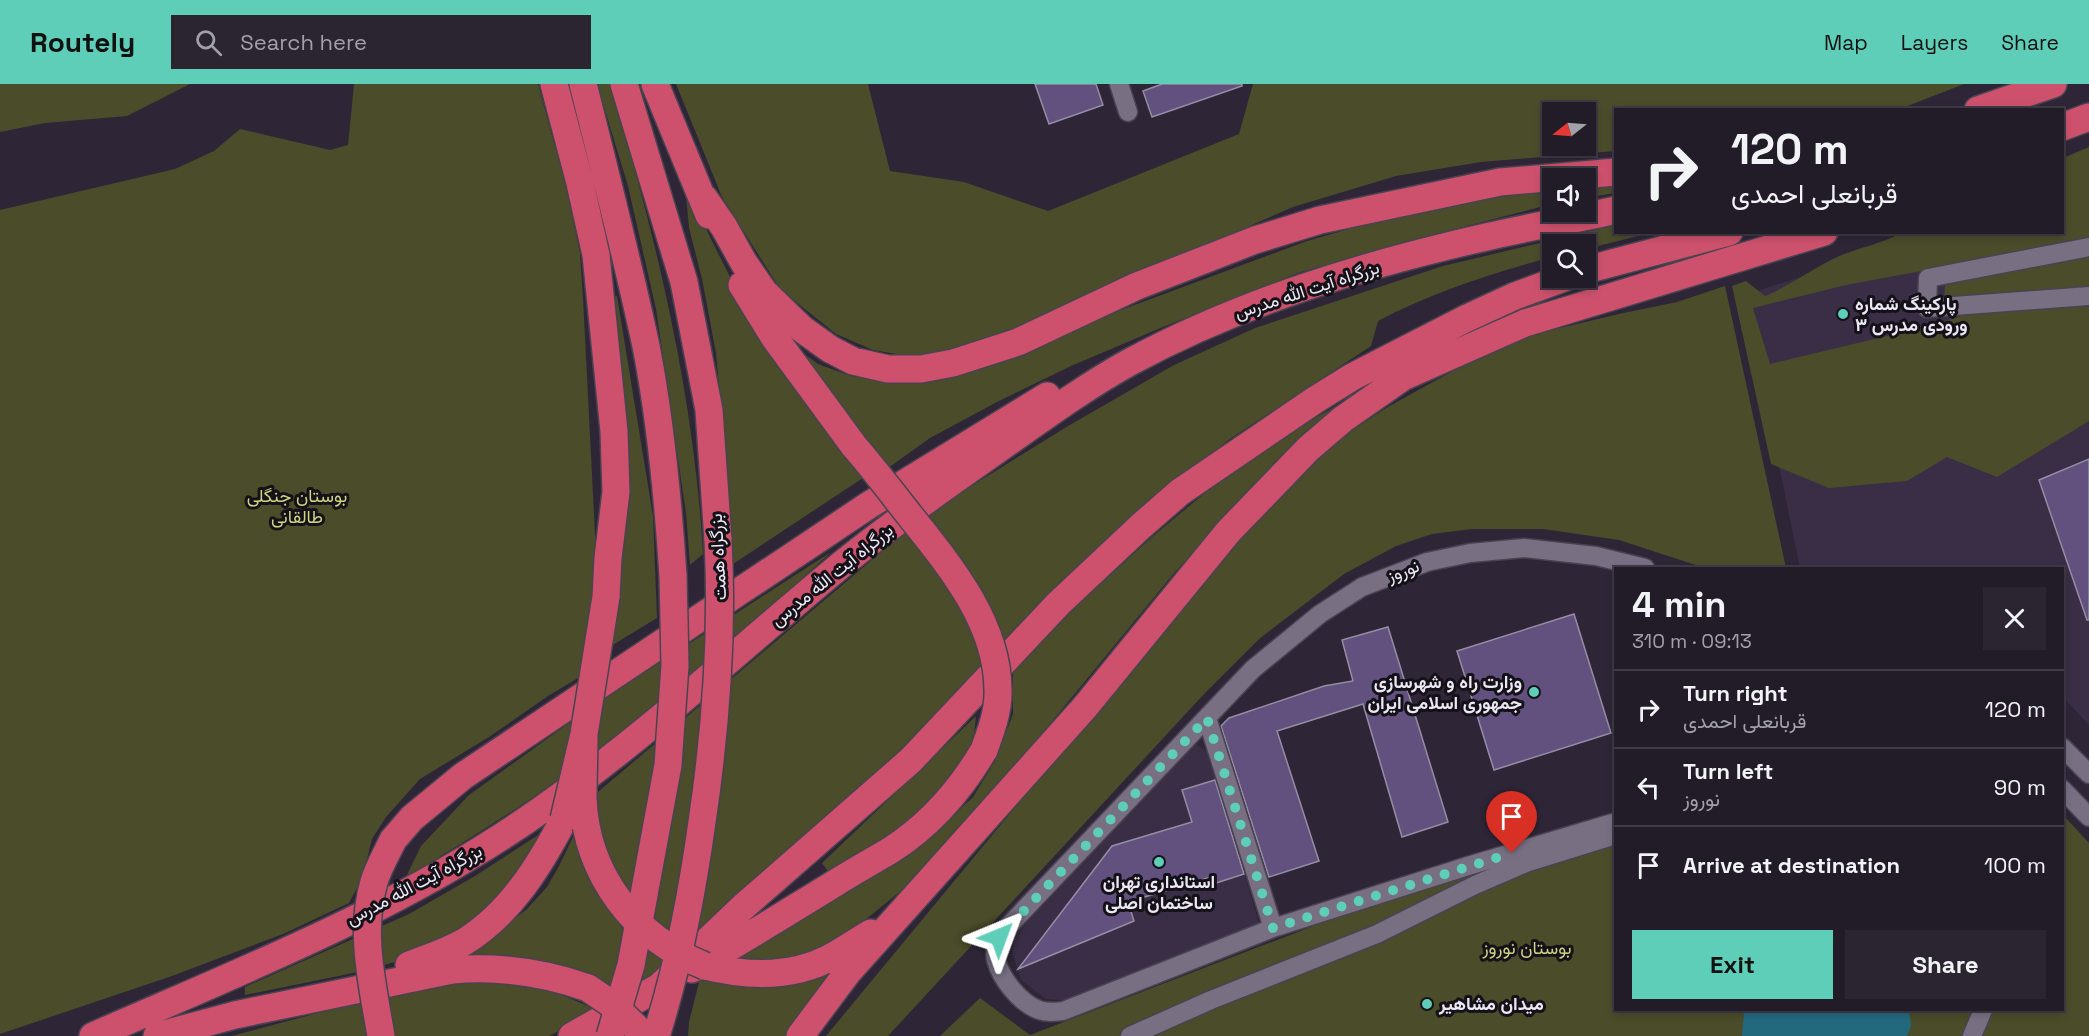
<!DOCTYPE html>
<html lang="en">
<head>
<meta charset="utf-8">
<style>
	:root { --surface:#221c29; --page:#2a2531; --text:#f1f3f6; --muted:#a2a1a8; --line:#3f3a46; --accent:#5eceb8 }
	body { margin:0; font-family:"Space Grotesk",Vazirmatn,sans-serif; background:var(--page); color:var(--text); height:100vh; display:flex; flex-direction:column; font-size:22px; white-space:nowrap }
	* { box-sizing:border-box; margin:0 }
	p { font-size:20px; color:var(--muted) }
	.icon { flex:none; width:33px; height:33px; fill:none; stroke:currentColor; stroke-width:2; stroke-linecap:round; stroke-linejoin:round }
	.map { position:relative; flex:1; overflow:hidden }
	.sheet { position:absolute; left:1614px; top:483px; width:450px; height:444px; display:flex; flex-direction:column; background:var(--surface); border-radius:0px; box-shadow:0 3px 9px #0003,0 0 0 2px var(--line) }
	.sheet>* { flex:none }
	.top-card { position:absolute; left:1614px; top:24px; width:450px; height:126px; border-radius:0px; box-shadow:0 3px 9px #0003,0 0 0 2px var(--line); background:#221c29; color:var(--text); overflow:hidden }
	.needle { width:39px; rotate:253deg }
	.tools { position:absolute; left:1542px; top:18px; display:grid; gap:12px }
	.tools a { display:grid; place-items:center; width:54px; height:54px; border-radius:0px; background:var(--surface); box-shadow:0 3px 9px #0003,0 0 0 2px var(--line); font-size:30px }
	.pin { position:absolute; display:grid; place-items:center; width:51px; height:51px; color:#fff; margin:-62px -26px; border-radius:50% 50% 50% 0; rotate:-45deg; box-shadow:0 0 6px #0007 }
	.pin .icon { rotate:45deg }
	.me { position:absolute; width:66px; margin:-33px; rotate:44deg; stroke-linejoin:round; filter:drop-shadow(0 0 4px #0008) }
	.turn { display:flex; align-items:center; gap:21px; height:126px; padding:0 18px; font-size:27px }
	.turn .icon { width:78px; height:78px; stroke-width:2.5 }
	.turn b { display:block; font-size:42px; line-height:51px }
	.round { display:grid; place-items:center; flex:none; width:63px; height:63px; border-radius:0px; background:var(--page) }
	.summary { display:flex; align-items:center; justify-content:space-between; height:102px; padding:0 18px }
	h1 { font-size:36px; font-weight:700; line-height:45px }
	.primary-button { display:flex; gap:12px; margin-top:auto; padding:12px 18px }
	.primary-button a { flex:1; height:69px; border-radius:0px; background:var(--accent); color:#111; font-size:24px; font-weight:700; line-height:69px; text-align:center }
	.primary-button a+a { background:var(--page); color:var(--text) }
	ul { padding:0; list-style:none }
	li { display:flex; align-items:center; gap:18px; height:78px; padding:0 18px; border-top:2px solid var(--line) }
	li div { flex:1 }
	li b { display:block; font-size:22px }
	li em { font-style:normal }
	header { display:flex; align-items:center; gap:36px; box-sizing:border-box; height:84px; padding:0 30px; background:var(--accent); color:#111 }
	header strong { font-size:28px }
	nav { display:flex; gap:33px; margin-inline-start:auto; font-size:21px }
	.search { width:420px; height:54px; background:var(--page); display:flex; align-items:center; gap:15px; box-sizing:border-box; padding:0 21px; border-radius:0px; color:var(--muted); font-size:22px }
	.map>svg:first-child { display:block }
	.built { fill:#392e45 }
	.green { fill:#4a4c2a; fill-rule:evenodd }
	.water { fill:#23697e }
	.building { fill:#62507f; stroke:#948ea3; stroke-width:1.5 }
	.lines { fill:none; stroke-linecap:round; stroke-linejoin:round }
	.minor-casing { stroke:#494351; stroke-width:21 }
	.highway-casing { stroke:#494351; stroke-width:30 }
	.minor { stroke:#786f83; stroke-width:18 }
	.highway { stroke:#cd516c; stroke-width:27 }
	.highway-bridge-casing { stroke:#494351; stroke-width:30; stroke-linecap:butt }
	.highway-bridge { stroke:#cd516c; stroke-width:27 }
	.route { stroke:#5eceb8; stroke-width:10; stroke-dasharray:0 18 }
	.poi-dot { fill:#5eceb8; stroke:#141118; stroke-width:2 }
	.labels { text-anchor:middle; stroke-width:6; stroke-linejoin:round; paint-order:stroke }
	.street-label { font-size:18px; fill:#ece8f3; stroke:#141118 }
	.poi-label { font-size:18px; font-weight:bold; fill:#ece8f3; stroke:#141118; text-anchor:start }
	.park-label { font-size:18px; fill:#ced482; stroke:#141118 }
</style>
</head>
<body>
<header>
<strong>Routely</strong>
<div class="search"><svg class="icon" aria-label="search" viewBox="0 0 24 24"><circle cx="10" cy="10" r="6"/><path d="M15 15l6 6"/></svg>Search here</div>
<nav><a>Map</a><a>Layers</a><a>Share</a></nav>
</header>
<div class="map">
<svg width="2089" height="952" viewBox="0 0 2089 952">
	<rect width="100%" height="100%" fill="#2e2637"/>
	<path class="built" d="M2089 100V641L2063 613 2062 484H1800L1744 211 1939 149 2062 148Z
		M1195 659 1209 669 1259 839 1071 917 1046 915 1021 896 1012 868 1016 848Z"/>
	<path class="green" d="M0 0H190L127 32 45 39 0 48Z
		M354 0H538L567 106 580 169 583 214 596 469 583 591 548 612 489 653 420 695 386 733 372 755 362 795 349 819 283 850 172 892 0 950V126L175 85 214 67 240 45 330 66 348 61Z
		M597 0H610C656 152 694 310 703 470L690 481 686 429 656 225 628 102Z
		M676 0H868L890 87 964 98 1048 127 1239 50 1253 0H1964L1900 25 1616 26 1615 67 1481 78 1396 92 1293 123 970 264 920 274 873 266 836 250 780 205 722 113ZM1552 28H1586V62H1552Z
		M2089 63V156L1846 201 1753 224 1770 280 1929 242 1974 228 2044 223H2089V337L1997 393 1947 373 1907 397 1829 404 1771 380 1732 202 1746 197 1765 212C1789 202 1809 187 1831 176 1854 164 1880 161 1901 149L2062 148 2063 74Z
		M1615 100V109L1586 114V103Z
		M1552 106V120L1405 158 1298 189 1163 243 1071 282 997 318 930 354 884 387 793 262 818 280 851 292 888 296 1075 243 1307 157 1425 123Z
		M686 111 702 137 736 205 869 390 733 480 730 421 716 269 702 195 689 144Z
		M1615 141 1616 148 1650 149 1586 165V160H1552V173C1493 189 1433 208 1378 237L1371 262 1227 357 1151 422 1003 563 839 728 660 885 618 915 458 878 527 825 547 803 559 782 592 713 925 431 1068 342 1174 281 1255 244 1443 182Z
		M2089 168V208L1944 223 1945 194Z
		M1725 202 1786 484H1705L1619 456 1543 445H1472L1432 450 1396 462 1344 490 1259 555 1204 610 888 952H826L1093 629 1228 460 1319 368 1386 324 1431 299 1486 269 1530 251 1619 230 1677 218Z
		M617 212 653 432 657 534 611 562 608 214Z
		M1359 309 1269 386 1175 488 1003 697 902 806 854 845 804 872 776 877 746 876 739 873 881 785 938 746 973 713 995 677 1013 630V588L1069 529 1153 452 1223 394 1315 334Z
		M831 468C786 509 744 553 697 591 606 667 508 733 406 793L421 762 469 711 594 621Z
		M976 632 973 660 968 677 921 733 832 793 822 779Z
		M2063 731 2089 759V952H940L980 914 1030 951 1399 809 1615 746 1616 926H2062Z
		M549 744 484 835 410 874 353 889 245 911V903L409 830 475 792Z
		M840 881 793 952H688L689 938 700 894Z
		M488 894 551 906 599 927 549 952H232L403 906Z"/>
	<path class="water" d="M1748 926H1909L1911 942 1907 952H1742L1744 927Z"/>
	<path class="building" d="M1035 0H1096L1103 21 1049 40Z
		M1162 0H1242V2L1152 33 1143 7Z
		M2089 375V536H2087L2039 396Z
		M1574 530 1611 649 1494 686 1457 567Z
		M1388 543 1448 738 1402 753 1363 620 1277 647 1319 777 1269 793 1221 642 1229 634 1324 602 1353 597 1342 556Z
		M1215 696 1244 790 1210 801 1208 794 1128 818 1134 837 1018 885 1112 762 1192 738 1182 706Z"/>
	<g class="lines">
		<defs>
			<path id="minor" d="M1119 0 1128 28
				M2089 163 1928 194 1927 224 2089 212
				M1207 634 1273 844
				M2062 663 2089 690
				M2062 705 2089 733
				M1616 738 1471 781 1273 844 1063 927C1054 928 1047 929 1039 926 1020 919 1001 895 996 876 994 868 996 860 998 853L1253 585 1320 530 1362 503 1427 478 1470 469 1524 464 1596 472 1645 484
				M1130 952 1211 916 1377 850 1475 801 1526 779 1616 751
				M1972 952 1983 926"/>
			<path id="highway" d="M554 0 580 99 596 171 614 347 616 408 608 474 606 513
				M583 0C605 87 627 174 646 262 661 338 668 415 673 492
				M624 0 684 198 709 326 718 456
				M655 0 709 131
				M1978 26 2053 0
				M2062 43 2089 33
				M704 114 724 143 744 179 764 208 802 245 830 265 853 277 888 285H921L953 279 1018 258 1137 202 1255 156 1320 136 1500 98 1616 88
				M1586 186 1729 148
				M742 201 774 253 854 362
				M393 756 412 734 463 692 869 421 1047 312
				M409 881C427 874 446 868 464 858 510 830 540 781 564 735
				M705 882C749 893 795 894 835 871 847 864 859 856 871 849
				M692 885C739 859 783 831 829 803 849 790 871 778 891 766 930 741 961 705 984 666
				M93 952C248 884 410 821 548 721 651 648 744 561 841 481 891 440 945 403 997 366 1040 336 1083 304 1130 278 1241 218 1363 181 1486 153 1529 143 1572 136 1616 126
				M157 952 235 931 452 886C499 882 543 888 588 904
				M572 952 659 903 743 823 911 676 1058 520 1141 442 1180 408 1315 316 1352 293 1465 235 1515 212 1564 194
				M800 952 848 888 1085 623 1228 448 1308 365 1343 335 1403 293 1525 239 1824 148"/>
		</defs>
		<use href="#minor" class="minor-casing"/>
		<use href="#highway" class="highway-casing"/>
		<use href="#minor" class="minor"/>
		<use href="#highway" class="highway"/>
		<defs>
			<path id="highway-bridge" d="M854 362C874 385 892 409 911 433 950 482 997 538 998 605 999 626 991 647 984 666
				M584 650C584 671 583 693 583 714 586 791 635 854 705 882
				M564 735 584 650 606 513
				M588 904 613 921 645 952
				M381 952C373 903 359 848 374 798 378 784 387 769 393 756
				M610 952 631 881 668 681 675 581 673 492
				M656 952C678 883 692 810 702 738 716 644 723 551 718 456"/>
		</defs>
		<use href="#highway-bridge" class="highway-bridge-casing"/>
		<use href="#highway-bridge" class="highway-bridge"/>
	</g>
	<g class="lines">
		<path class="route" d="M999 853 1207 634 1273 844 1512 769"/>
	</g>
	<g class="poi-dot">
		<circle cx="1843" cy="230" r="6"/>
		<circle cx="1534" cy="608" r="6"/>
		<circle cx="1159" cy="778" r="6"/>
		<circle cx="1427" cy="920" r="6"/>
	</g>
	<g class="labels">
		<g class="street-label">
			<text transform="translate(1307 206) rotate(-18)" y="6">بزرگراه آیت الله مدرس</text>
			<text transform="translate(718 473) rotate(-93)" y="6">بزرگراه همت</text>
			<text transform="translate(1403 487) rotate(-21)" y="6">نوروز</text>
			<text transform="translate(832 491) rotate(-39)" y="6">بزرگراه آیت الله مدرس</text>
			<text transform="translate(414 801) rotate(-28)" y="6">بزرگراه آیت الله مدرس</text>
		</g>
		<g class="poi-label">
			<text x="1855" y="226">پارکینگ شماره<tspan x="1855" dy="21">۳ ورودی مدرس</tspan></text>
			<text x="1522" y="604" text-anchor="end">وزارت راه و شهرسازی<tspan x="1522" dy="21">جمهوری اسلامی ایران</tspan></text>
			<text x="1159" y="804" text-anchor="middle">استانداری تهران<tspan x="1159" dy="21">ساختمان اصلی</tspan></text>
			<text x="1439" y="926">میدان مشاهیر</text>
		</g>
		<g class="park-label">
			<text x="297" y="418">بوستان جنگلی<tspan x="297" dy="21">طالقانی</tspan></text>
			<text x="1527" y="870">بوستان نوروز</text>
		</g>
	</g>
</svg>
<div class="tools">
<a><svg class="needle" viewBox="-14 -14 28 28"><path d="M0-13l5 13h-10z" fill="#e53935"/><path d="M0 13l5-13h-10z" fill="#a2a1a8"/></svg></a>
<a><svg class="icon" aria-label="sound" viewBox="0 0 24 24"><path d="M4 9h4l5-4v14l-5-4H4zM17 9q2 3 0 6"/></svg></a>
<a><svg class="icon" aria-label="search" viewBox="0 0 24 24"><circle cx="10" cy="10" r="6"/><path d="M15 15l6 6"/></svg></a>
</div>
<div class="pin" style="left:1512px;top:769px;background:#d93025"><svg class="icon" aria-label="arrive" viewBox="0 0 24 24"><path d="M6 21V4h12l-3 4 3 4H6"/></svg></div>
<svg class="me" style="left:999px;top:853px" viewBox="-20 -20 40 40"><path d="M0-17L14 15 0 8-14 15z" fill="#5eceb8" stroke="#fff" stroke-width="4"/></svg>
<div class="top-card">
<div class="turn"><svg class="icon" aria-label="right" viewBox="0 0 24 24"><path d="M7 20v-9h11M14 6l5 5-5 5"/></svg><div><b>120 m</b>قربانعلی احمدی</div></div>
</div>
<section class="sheet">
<div class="summary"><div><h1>4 min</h1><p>310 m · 09:13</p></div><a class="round"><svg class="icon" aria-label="close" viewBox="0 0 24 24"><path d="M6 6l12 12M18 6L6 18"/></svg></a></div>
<ul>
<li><svg class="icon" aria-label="right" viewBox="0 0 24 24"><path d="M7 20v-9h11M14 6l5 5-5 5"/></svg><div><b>Turn right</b><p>قربانعلی احمدی</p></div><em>120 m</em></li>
<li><svg class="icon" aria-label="left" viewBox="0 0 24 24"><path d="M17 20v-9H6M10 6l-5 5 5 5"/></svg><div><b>Turn left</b><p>نوروز</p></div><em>90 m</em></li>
<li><svg class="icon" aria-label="arrive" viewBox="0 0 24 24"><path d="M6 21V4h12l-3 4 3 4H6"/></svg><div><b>Arrive at destination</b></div><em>100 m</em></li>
</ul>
<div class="primary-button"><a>Exit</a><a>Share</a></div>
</section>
</div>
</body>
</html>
